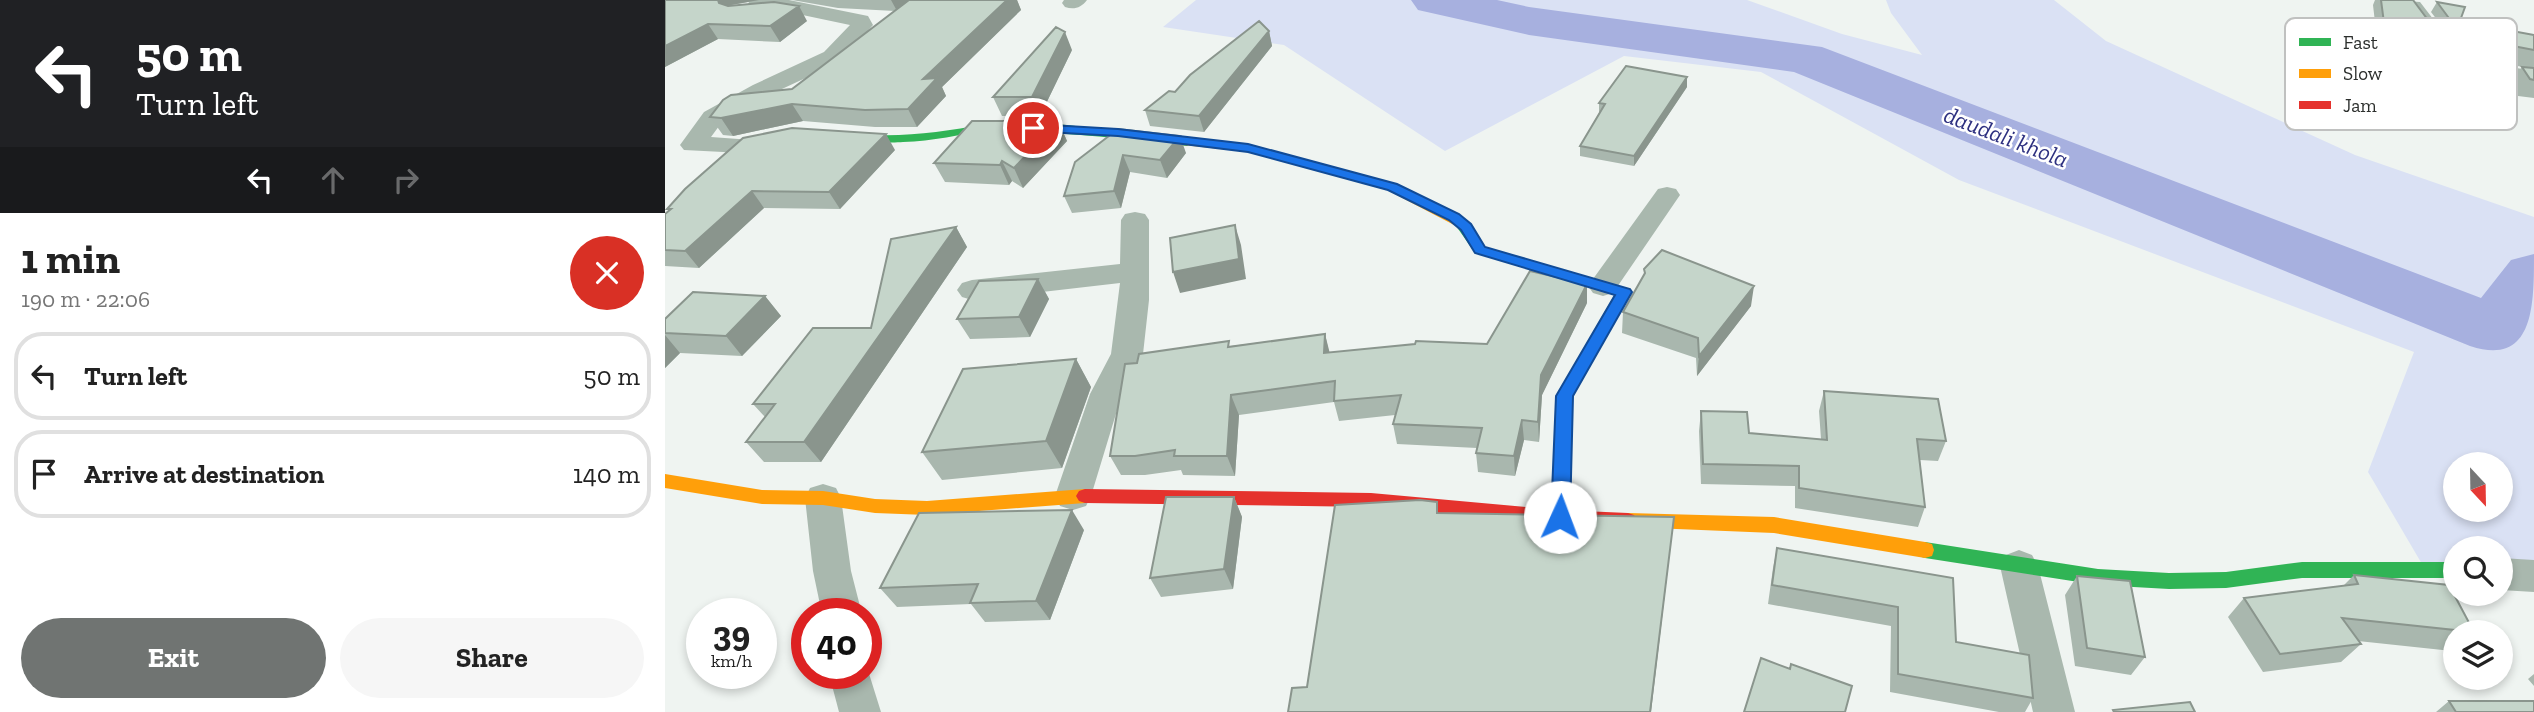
<!DOCTYPE html>
<html lang="en">
<head>
<meta charset="utf-8">
<style>
	:root { --surface:#fff; --page:#f6f6f6; --text:#222; --muted:#767676; --line:#e0e0e0; --accent:#707472 }
	body { margin:0; font-family:"Zilla Slab",serif; background:var(--page); color:var(--text); height:100vh; display:flex; flex-direction:column; font-size:26px; white-space:nowrap }
	* { box-sizing:border-box; margin:0 }
	p { font-size:23px; color:var(--muted) }
	.icon { flex:none; width:38px; height:38px; fill:none; stroke:currentColor; stroke-width:2; stroke-linecap:round; stroke-linejoin:round }
	.map { position:relative; flex:1; overflow:hidden }
	.drawer { display:flex; flex-direction:column; background:var(--surface); width:665px }
	.drawer>* { flex:none }
	.banner { background:#202124; color:#fff; overflow:hidden }
	.needle { width:46px; rotate:158deg }
	.tools { position:absolute; left:1778px; top:452px; display:grid; gap:14px }
	.tools a { display:grid; place-items:center; width:70px; height:70px; border-radius:50%; background:var(--surface); box-shadow:0 4px 10px #0003; font-size:35px }
	.speed { position:absolute; left:21px; top:598px; display:flex; gap:14px; font-size:35px; font-weight:700; text-align:center }
	.speed>* { display:grid; place-content:center; width:91px; height:91px; border-radius:50%; background:var(--surface); box-shadow:0 4px 10px #0003; line-height:1 }
	.speed small { font-size:18px; font-weight:400 }
	.speed .limit { border:10px solid #d22; background:#fff; color:#111 }
	.pin { position:absolute; display:grid; place-items:center; width:60px; height:60px; color:#fff; margin:-30px; border:4px solid #fff; border-radius:50%; box-shadow:0 2px 7px #0007 }
	.me { position:absolute; width:77px; margin:-38px; rotate:2deg; stroke-linejoin:round; filter:drop-shadow(0 0 5px #0008) }
	.turn { display:flex; align-items:center; gap:24px; height:147px; padding:0 21px; font-size:32px }
	.turn .icon { width:91px; height:91px; stroke-width:2.5 }
	.turn b { display:block; font-size:49px; line-height:60px }
	.lanes { display:flex; align-items:center; height:66px; padding:0 21px; background:#0003; justify-content:center; gap:35px; direction:ltr }
	.lanes .off { opacity:.35 }
	.round { display:grid; place-items:center; flex:none; width:74px; height:74px; border-radius:37px; background:var(--page) }
	.headline { display:flex; align-items:center; justify-content:space-between; height:119px; padding:0 21px }
	h1 { font-size:42px; font-weight:700; line-height:52px }
	.action { display:flex; gap:14px; margin-top:auto; padding:14px 21px }
	.action a { flex:1; height:80px; border-radius:42px; background:var(--accent); color:#fff; font-size:28px; font-weight:700; line-height:80px; text-align:center }
	.action a+a { background:var(--page); color:var(--text) }
	ul { padding:0; list-style:none }
	li { display:flex; align-items:center; gap:21px; height:88px; margin:0 14px 10px; padding:0 7px; border:4px solid var(--line); border-radius:28px }
	li div { flex:1 }
	li b { display:block; font-size:26px }
	li em { font-style:normal }
	main { display:flex; flex:1; min-height:0 }
	.map>svg:first-child { display:block }
	.green { fill:#dae1f4; fill-rule:evenodd }
	.lines { fill:none; stroke-linecap:round; stroke-linejoin:round }
	.river { fill:#a7b0df; fill-rule:evenodd }
	.street { fill:#a9b8ae; fill-rule:evenodd }
	.fast { fill:#30b455; fill-rule:evenodd }
	.slow { fill:#ff9f0a; fill-rule:evenodd }
	.jam { fill:#e5322d; fill-rule:evenodd }
	.wall { fill:#a9b7ae }
	.shaded-wall { fill:#8a958d }
	.building { fill:#c5d5ca; stroke:#8a958d; stroke-width:2 }
	.route { fill:#1a73e8; stroke:#114b97; stroke-width:2 }
	.labels { text-anchor:middle; stroke-width:5; stroke-linejoin:round; paint-order:stroke }
	.far-water-label { font-size:24px; font-style:italic; fill:#2e3180; stroke:#fff }
	.key { fill:#fff; stroke:#c0c1c0; stroke-width:2 }
	.key-label { font-size:19px; fill:#2c2f2d }
</style>
</head>
<body>
<main>
<section class="drawer">
<div class="banner">
<div class="turn"><svg class="icon" aria-label="left" viewBox="0 0 24 24"><path d="M17 20v-9H6M10 6l-5 5 5 5"/></svg><div><b>50 m</b>Turn left</div></div>
<div class="lanes"><svg class="icon" aria-label="left" viewBox="0 0 24 24"><path d="M17 20v-9H6M10 6l-5 5 5 5"/></svg><svg class="icon off" aria-label="ahead" viewBox="0 0 24 24"><path d="M12 20V5M6 11l6-6 6 6"/></svg><svg class="icon off" aria-label="right" viewBox="0 0 24 24"><path d="M7 20v-9h11M14 6l5 5-5 5"/></svg></div>
</div>
<div class="headline"><div><h1>1 min</h1><p>190 m · 22:06</p></div><a class="round" style="background:#d93025;color:#fff"><svg class="icon" aria-label="close" viewBox="0 0 24 24"><path d="M6 6l12 12M18 6L6 18"/></svg></a></div>
<ul>
<li><svg class="icon" aria-label="left" viewBox="0 0 24 24"><path d="M17 20v-9H6M10 6l-5 5 5 5"/></svg><div><b>Turn left</b></div><em>50 m</em></li>
<li><svg class="icon" aria-label="arrive" viewBox="0 0 24 24"><path d="M6 21V4h12l-3 4 3 4H6"/></svg><div><b>Arrive at destination</b></div><em>140 m</em></li>
</ul>
<div class="action"><a>Exit</a><a>Share</a></div>
</section>
<div class="map">
<svg width="1869" height="712" viewBox="0 0 1869 712">
	<rect width="100%" height="100%" fill="#eff4f1"/>
	<path class="green" d="M531 0H1082L1177 34 1257 55 1226 13 1221 0H1389L1441 41 1690 155 1869 217V576L1836 572V548H1790V568L1757 564 1703 472 1749 352 1294 180 1096 72 959 56 780 151 619 45 498 27ZM1790 464H1836V509H1790Z"/>
	<g class="lines">
		<path class="river" d="M746 0H832L864 7 1157 47 1816 298 1846 260 1869 254C1869 306 1869 367 1805 346L1129 72 864 35 753 10Z"/>
		<path class="street" d="M85 0H124L203 16 208 25 175 62 104 95 57 122 46 137 87 140 91 145 87 150 78 153 19 150 15 145 39 112 88 85 159 52 185 25 109 9 86 8 83 4Z
			M399 0H422C416 8 409 10 400 7L397 3Z
			M1727 0 1755 2 1799 59 1869 71V85L1796 72 1795 94 1791 99 1778 107 1749 112 1625 74 1622 69 1625 64 1633 62 1750 98 1764 96 1772 91 1774 68 1779 62 1741 10Z
			M1002 187 1011 189 1015 195 948 293 938 296 928 293 923 286 928 279 993 189Z
			M470 212 480 214 484 220V300L478 354 457 394 426 496 421 506 408 510 395 506 390 496 425 394 446 354 455 283 307 300 297 297 292 290 297 283 307 280 455 264 456 220 460 214Z
			M158 484 171 488 176 498 186 571 197 614H157L148 571 140 498 145 488Z
			M1354 550 1367 555 1373 566 1410 712H1368L1335 566 1341 555Z
			M1836 558 1869 560V592L1836 590Z
			M201 664 216 712H174L164 674H201Z"/>
		<path class="fast" d="M320 124H392L522 138 528 142 522 146C456 139 390 130 324 132 295 133 268 142 238 142 221 143 178 145 165 135 175 127 199 135 212 135 249 136 284 131 320 124Z
			M796 219 801 220 820 247 964 289 966 292 907 396 904 517 901 522 895 524 889 522 886 517 891 396 950 294 810 253 789 223Z
			M1260 542 1433 569 1504 573 1561 572 1637 562H1790V578H1637L1561 588 1504 589 1433 585 1260 558 1253 556 1251 550 1253 544Z"/>
		<path class="slow" d="M522 138 584 144 732 184 803 223 801 226H791L722 190 583 152 518 145 516 142Z
			M0 474 97 490 158 491 210 499 262 501 420 489 426 491 429 496 426 501 420 503 262 515 210 513 158 505 97 504 0 488Z
			M963 513 1109 517 1260 542 1267 544 1269 550 1267 556 1260 558 1109 533 963 527 957 525 954 520 957 515Z"/>
		<path class="jam" d="M420 489 706 493 895 510 963 513 969 515 972 520 969 525 963 527 895 524 706 507 420 503 414 501 411 496 414 491Z"/>
	</g>
	<path class="wall" d="M0 0H94L67 5 142 21 115 42 53 39 0 67Z
		M127 0H352L356 10 277 87 281 96 252 127H210L138 121 68 136 58 135 45 117 127 89 230 11 173 8Z
		M1710 0H1748L1780 55 1777 77 1768 90 1763 93 1717 83 1708 5Z
		M1772 2 1792 29 1786 38 1766 12Z
		M1831 28 1869 35V98L1853 96 1845 83 1857 67H1858L1831 62 1820 45Z
		M604 31 607 46 539 132 485 126 480 110 510 92Z
		M407 50 375 116H337L328 97Z
		M1022 87 969 166 915 156V146L934 113V103Z
		M393 121 402 141 358 188 347 181 344 185 280 182 269 163Z
		M453 129 521 153 502 178 465 172 456 208 407 213 399 196Z
		M230 150 175 209 99 208 34 268 0 266V214L4 211 2 209Z
		M291 227 302 247 156 462H99L81 442 100 417 88 404 206 328Z
		M979 269 1086 306 1032 376 1031 358 957 333 958 312 979 275Z
		M373 279 384 299 365 337 305 339 292 319Z
		M100 296 116 316 77 356 15 353 0 368V319Z
		M922 303 877 395 874 442 859 440 850 476 813 472 811 453 812 448 732 444 728 424 730 415 674 421 669 402 574 415 570 476 518 475 516 470 480 475H456L445 456 472 363 566 346 660 334 664 353 822 344Z
		M411 359 426 387 397 468 277 480 257 452Z
		M1159 391 1281 441 1273 461 1255 460 1260 507 1253 527 1130 508V486L1036 484 1034 431 1036 411 1084 433 1156 439 1154 411Z
		M569 497 577 517 568 589 496 597 485 578Z
		M419 530 385 620 320 622 306 604 232 607 215 588Z
		M1112 548 1288 578 1291 642 1368 698 1360 712H1334L1225 692 1226 626 1103 604 1108 568Z
		M1689 575 1809 632H1790V648L1787 651 1693 641 1696 644 1676 662 1598 672 1563 617 1579 598 1678 586Z
		M1412 576 1480 657 1466 675 1410 666 1400 595Z
		M1869 674V686L1863 679Z
		M1784 701 1869 712H1771Z"/>
	<path class="shaded-wall" d="M53 0H94L66 5 60 12Z
		M226 0H245L232 11Z
		M342 0H352L356 10 277 87 281 96 252 127 243 109 258 79Z
		M134 6 142 21 115 42 105 26Z
		M43 24 53 39 0 67V46Z
		M604 31 607 46 539 132 534 116Z
		M400 32 407 50 375 116 367 97Z
		M1022 77V87L969 166V156Z
		M1777 77 1768 90 1763 93 1772 80Z
		M127 104 138 121 68 136 56 118Z
		M393 121 402 141 358 188 349 168Z
		M221 134 230 150 175 209 164 192Z
		M515 136 521 153 502 178 495 160Z
		M458 155 465 172 456 208 449 191Z
		M337 161 347 181 344 185 335 165Z
		M87 191 99 208 34 268 20 251Z
		M570 225 576 245 581 279 515 293 508 272Z
		M291 227 302 247 156 462 139 442Z
		M373 279 384 299 365 337 354 317Z
		M922 284V303L877 395 874 442 873 422 876 375Z
		M1089 286 1086 306 1032 376 1034 356Z
		M100 296 116 316 77 356 61 336Z
		M660 334 665 354 659 353Z
		M0 335 15 353 0 368Z
		M411 359 426 387 397 468 381 441Z
		M566 395 574 415 570 476 562 456Z
		M857 420 859 440 850 476 849 456Z
		M569 497 577 517 568 589 559 569Z
		M407 510 419 530 385 620 371 601Z
		M1009 517 986 712H985Z"/>
	<path class="building" d="M0 0H53L54 3 63 6 109 2 134 6 105 26 43 24 0 46Z
		M244 0H342L258 79 272 78 243 109 200 110 127 104 56 118 45 117 58 100 66 95 127 89Z
		M1716 0H1748L1784 48 1780 54 1777 77 1772 80 1725 69Z
		M1772 2 1800 7 1792 29Z
		M594 21 604 31 534 116 480 110 504 91 510 92 525 75Z
		M391 27 400 32 367 97H328Z
		M1831 28 1869 35V50L1843 45Z
		M961 66 1022 77 969 156 915 146 940 104 934 103Z
		M1857 67 1869 68V80L1865 79Z
		M307 121H393L349 168 337 161 335 165 269 163Z
		M127 128 221 134 164 192 87 191 20 251 0 250V214L6 209H2L20 189 78 138Z
		M453 129 515 136 495 160 458 155 449 191 399 196 410 162Z
		M570 225 574 259 508 272 505 238Z
		M291 227 139 442H81L110 404H88L148 328H206L226 239Z
		M997 250 1089 286 1034 356 1033 338 958 312 980 273 979 269Z
		M865 271 922 284 876 375 873 422 857 420 849 456 811 453 817 428 728 424 736 395 669 401 670 381 566 395 562 456H509L510 450 470 456H445L460 364 472 363 474 354 564 341 563 347 660 334 659 353 750 344 751 341 822 344Z
		M373 279 354 317 292 319 314 281Z
		M28 292 100 296 61 336 0 333V319Z
		M411 359 381 441 257 452 298 369Z
		M1159 391 1273 399 1281 441 1252 439 1260 507 1134 488V466L1038 464 1036 411 1082 412 1084 433 1162 440Z
		M501 497H569L559 569 485 578Z
		M755 500 772 502V513L1009 517 985 712H623L627 688 642 687 670 505Z
		M407 510 371 601 305 603 313 584 215 588 254 513Z
		M1112 548 1288 578 1291 642 1364 655 1368 698 1233 674V607L1107 585Z
		M1689 575 1784 585 1809 632 1677 618 1696 644 1615 654 1579 598 1693 584Z
		M1412 576 1465 581 1480 657 1422 648Z
		M1096 658 1125 669 1126 664 1187 686 1180 712H1079Z
		M1784 701H1869V712H1791Z
		M1525 702 1530 712H1449L1448 710Z"/>
	<path class="route" d="M368 124 453 129 583 144 732 184 794 214 806 224 820 247 965 289 967 292 908 396 905 517 902 522 895 525 889 522 886 517 891 396 950 295 810 253 796 230 784 220 723 190 583 152 453 136 363 131 362 128Z"/>
	<g class="labels">
		<g class="far-water-label">
			<text transform="translate(1341 137) rotate(21)" y="8">daudali khola</text>
		</g>
	</g>
	<rect x="1620" y="18" width="232" height="112" rx="10" class="key"/>
	<rect x="1634" y="38" width="32" height="8" fill="#30b455"/>
	<rect x="1634" y="69" width="32" height="9" fill="#ff9f0a"/>
	<rect x="1634" y="101" width="32" height="8" fill="#e5322d"/>
	<g class="key-label">
		<text x="1678" y="49">Fast</text>
		<text x="1678" y="80">Slow</text>
		<text x="1678" y="112">Jam</text>
	</g>
</svg>
<div class="tools">
<a><svg class="needle" viewBox="-14 -14 28 28"><path d="M0-13l5 13h-10z" fill="#e53935"/><path d="M0 13l5-13h-10z" fill="#767676"/></svg></a>
<a><svg class="icon" aria-label="search" viewBox="0 0 24 24"><circle cx="10" cy="10" r="6"/><path d="M15 15l6 6"/></svg></a>
<a><svg class="icon" aria-label="layers" viewBox="0 0 24 24"><path d="M12 4l9 5-9 5-9-5zM3 14l9 5 9-5"/></svg></a>
</div>
<div class="speed"><div>39<small>km/h</small></div><div class="limit">40</div></div>
<div class="pin" style="left:368px;top:128px;background:#d93025"><svg class="icon" aria-label="arrive" viewBox="0 0 24 24"><path d="M6 21V4h12l-3 4 3 4H6"/></svg></div>
<svg class="me" style="left:895px;top:517px" viewBox="-20 -20 40 40"><circle r="19" fill="#fff"/><path d="M0-13L10 11 0 6-10 11z" fill="#1a73e8"/></svg>
</div>
</main>
</body>
</html>
